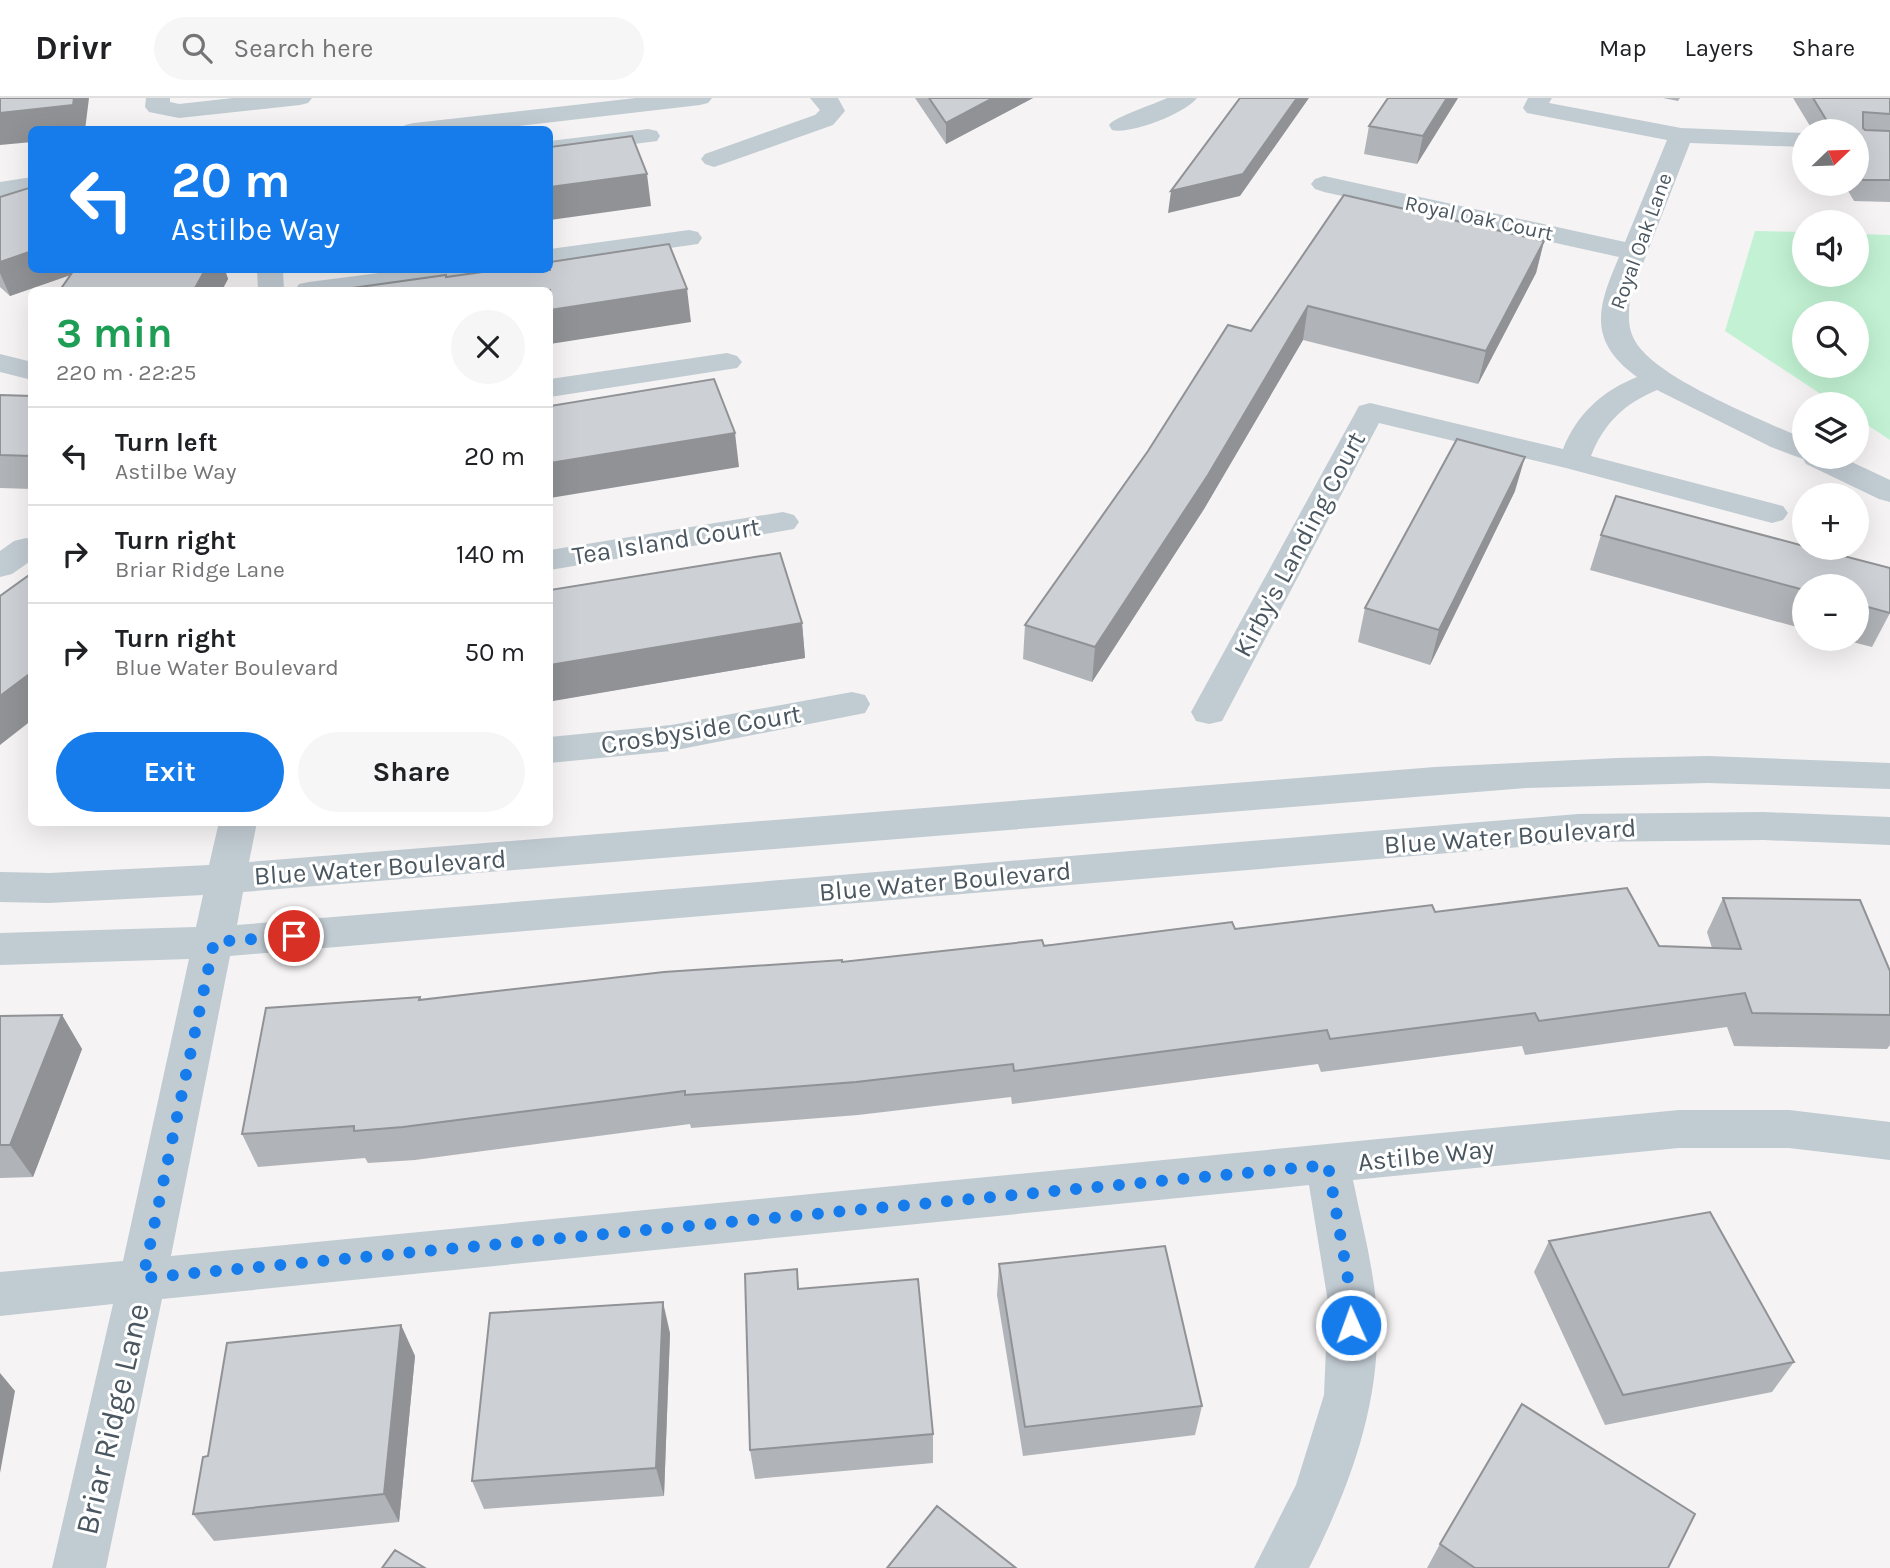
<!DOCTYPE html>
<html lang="en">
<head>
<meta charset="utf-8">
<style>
	:root { --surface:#fff; --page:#f6f6f6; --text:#202124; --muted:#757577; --line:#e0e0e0; --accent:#167cec }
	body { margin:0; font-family:Karla,sans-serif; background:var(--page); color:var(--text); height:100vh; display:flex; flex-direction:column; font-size:26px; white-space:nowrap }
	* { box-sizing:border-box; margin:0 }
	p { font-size:23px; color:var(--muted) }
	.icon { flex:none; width:38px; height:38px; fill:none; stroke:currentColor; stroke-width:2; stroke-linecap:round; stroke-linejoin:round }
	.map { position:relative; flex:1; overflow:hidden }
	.sheet { position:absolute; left:28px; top:189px; width:525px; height:539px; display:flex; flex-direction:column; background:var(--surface); border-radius:10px; box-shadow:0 7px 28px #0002 }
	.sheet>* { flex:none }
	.hud { position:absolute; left:28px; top:28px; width:525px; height:147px; border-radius:10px; box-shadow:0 7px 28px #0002; background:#167cec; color:#fff; overflow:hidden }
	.needle { width:46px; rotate:67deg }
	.controls { position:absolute; left:1792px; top:21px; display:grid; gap:14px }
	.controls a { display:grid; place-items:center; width:77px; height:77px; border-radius:50%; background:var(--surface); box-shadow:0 7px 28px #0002; font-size:35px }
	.pin { position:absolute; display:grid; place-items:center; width:60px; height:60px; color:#fff; margin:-30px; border:4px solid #fff; border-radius:50%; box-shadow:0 2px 7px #0007 }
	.me { position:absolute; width:77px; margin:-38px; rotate:358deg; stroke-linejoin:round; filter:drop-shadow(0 0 5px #0008) }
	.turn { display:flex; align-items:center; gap:24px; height:147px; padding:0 28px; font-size:32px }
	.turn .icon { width:91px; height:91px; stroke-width:2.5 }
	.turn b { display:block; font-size:49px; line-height:60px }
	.round { display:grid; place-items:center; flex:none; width:74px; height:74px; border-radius:37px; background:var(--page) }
	.headline { display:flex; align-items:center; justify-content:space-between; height:119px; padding:0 28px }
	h1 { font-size:42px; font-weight:700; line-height:52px; color:#1e9e55 }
	.button { display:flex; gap:14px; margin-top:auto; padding:14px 28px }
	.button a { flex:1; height:80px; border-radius:42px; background:var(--accent); color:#fff; font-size:28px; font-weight:700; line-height:80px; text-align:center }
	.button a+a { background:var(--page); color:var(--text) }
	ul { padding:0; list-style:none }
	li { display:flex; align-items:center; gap:21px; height:98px; padding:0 28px; border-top:2px solid var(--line) }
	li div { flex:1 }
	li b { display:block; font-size:26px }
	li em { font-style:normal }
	header { display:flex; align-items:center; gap:42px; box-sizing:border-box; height:98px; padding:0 35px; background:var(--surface); border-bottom:2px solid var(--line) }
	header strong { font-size:33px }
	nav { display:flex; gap:38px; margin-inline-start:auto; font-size:24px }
	.search { width:490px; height:63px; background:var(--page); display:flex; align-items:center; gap:18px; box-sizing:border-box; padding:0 24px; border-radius:38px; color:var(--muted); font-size:26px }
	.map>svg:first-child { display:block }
	.green { fill:#c2f2d3; fill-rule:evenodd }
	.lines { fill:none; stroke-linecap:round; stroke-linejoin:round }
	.minor { fill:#c1cbd2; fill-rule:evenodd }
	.wall { fill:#b0b3b7 }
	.shaded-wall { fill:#909295 }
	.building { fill:#cdd0d5; stroke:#909295; stroke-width:2 }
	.route { stroke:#167cec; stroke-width:12; stroke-dasharray:0 21.6 }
	.labels { text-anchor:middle; stroke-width:6; stroke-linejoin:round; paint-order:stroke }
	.far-street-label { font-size:21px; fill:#4a5761; stroke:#fff }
	.street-label { font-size:26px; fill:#4a5761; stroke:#fff }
	.near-street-label { font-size:32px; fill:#4a5761; stroke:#fff }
</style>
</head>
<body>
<header>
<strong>Drivr</strong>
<div class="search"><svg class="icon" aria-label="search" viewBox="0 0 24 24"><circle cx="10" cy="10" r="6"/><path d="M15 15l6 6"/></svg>Search here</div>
<nav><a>Map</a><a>Layers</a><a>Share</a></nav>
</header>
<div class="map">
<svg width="1890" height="1470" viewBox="0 0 1890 1470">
	<rect width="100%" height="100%" fill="#f5f3f3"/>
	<path class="green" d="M1755 133 1804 134V177H1857V136L1890 137V342L1857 320V306H1836L1725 233ZM1804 215H1857V268H1804Z"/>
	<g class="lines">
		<path class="minor" d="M146 0H170V4L179 6 233 0H312L308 5 300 7 179 20 149 14 145 9Z
			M636 0H712L708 5 700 7 484 32H402L405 27 414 25Z
			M810 0H838L845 13 833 27 723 66 714 69 705 66 701 61 705 56 815 17 820 12Z
			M1167 0H1197C1186 15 1130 37 1112 32L1109 27C1114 19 1155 6 1167 0Z
			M1528 0H1552L1549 5 1681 30 1804 35V49L1690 45 1630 199C1629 214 1627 228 1634 241 1653 280 1764 322 1804 341V359H1841L1890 382V404L1879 401 1806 366 1803 361 1771 349 1657 292C1624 306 1604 325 1591 358L1783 408 1788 415 1783 422 1772 425 1566 370 1379 325 1222 623 1209 626 1196 623 1191 614 1359 308 1370 305 1563 351C1577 316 1602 293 1637 279 1586 242 1598 208 1619 159L1324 94 1315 91 1311 86 1315 81 1324 78 1625 144 1667 42 1527 15 1523 10Z
			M648 31 657 33 660 38 657 43 550 57V43Z
			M32 79V95L0 100V84Z
			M689 132 698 134 702 140 698 146 550 167V151Z
			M257 172H283L284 192H258Z
			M402 172H474L470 178 460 180 368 192H295L299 186 309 184Z
			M727 255 737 258 742 264 737 270 550 299V281Z
			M0 256 32 264V282L0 274Z
			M783 414 794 417 799 424 794 431 550 472V452Z
			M26 440 32 441V462L12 476 0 479V453L14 443Z
			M852 594 865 597 870 606 865 615 671 653 550 665V639L671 627Z
			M1708 658 1890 665V691L1708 685 1526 690 243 794 237 827 1578 716 1764 714 1890 719V747L1764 742 1578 744 230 858 171 1158 1679 1012H1789L1890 1024V1062L1789 1050H1679L1353 1082C1361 1122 1372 1163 1376 1204 1384 1298 1351 1387 1309 1470H1254L1296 1387 1324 1297 1328 1204 1309 1087 162 1201 106 1470H52L113 1206 0 1218V1174L123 1163 189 861 0 867V835L196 829 203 797 49 805 0 804V774L49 775 209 767 219 724H257L249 764 1435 669 1617 660Z"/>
	</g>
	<path class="wall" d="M915 0H1033L946 46Z
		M1458 0 1417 66 1364 56 1369 28Z
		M1663 0H1680L1678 3Z
		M1793 0H1890V104L1854 103 1844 86H1857V33H1813Z
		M1344 97 1544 143 1536 175 1478 286 1303 242 1204 411 1092 584 1023 561 1025 527 1251 233Z
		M0 99 32 172H225L228 181 222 192H60L70 177 10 198 0 189Z
		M0 297 32 298V391L0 390Z
		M1515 393 1430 567 1358 544 1365 510Z
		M1616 398 1804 448V450H1813L1890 470V515L1872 549 1841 541H1857V488H1804V531L1590 472 1601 437Z
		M550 492 802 525 805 560 550 603Z
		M1723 800 1890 873V947L1887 951 1734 948 1727 929 1525 957 1522 948 1321 974 1318 966 1012 1006 1011 999 858 1017 691 1030 690 1026 415 1062 368 1065 365 1060 258 1069 242 1036 420 899 421 902 842 864 1435 814 1659 848 1712 850 1707 834Z
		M62 917 82 951 33 1079 0 1080V918Z
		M1549 1143 1794 1264 1772 1294 1605 1327 1534 1174Z
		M999 1166 1202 1308 1195 1337 1023 1358 997 1197Z
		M797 1171 799 1191 933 1336V1365L755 1381 750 1352Z
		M401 1227 415 1258 399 1424 214 1443 193 1416 208 1358Z
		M670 1235 664 1398 484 1411 472 1383Z
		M1440 1446 1668 1470H1427Z"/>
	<path class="shaded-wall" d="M74 0H89L85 32H32V44L0 47V15Z
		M993 0H1033L946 46V25Z
		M1297 0H1309L1240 98 1168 115 1171 93Z
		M1447 0H1458L1417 66 1423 38Z
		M647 76 651 108 550 122V89Z
		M1544 143 1536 175 1478 286 1486 253Z
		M32 153V172H85L10 198 0 175V164Z
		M205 172H225L228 181 222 192H194Z
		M687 191 691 224 550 246V212Z
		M1308 208 1303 242 1204 411 1092 584 1095 549Z
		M735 335 739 369 550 400V365Z
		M1525 359 1515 393 1430 567 1439 532Z
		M802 525 805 560 553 603 550 586V567Z
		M32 574V622L0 647V598Z
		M62 917 82 951 33 1079 10 1047Z
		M663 1204 670 1235 664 1398 656 1370Z
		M401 1227 415 1258 399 1424 384 1396Z
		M0 1275 15 1293 0 1375Z"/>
	<path class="building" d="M0 0H74L73 7 0 15Z
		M929 0H993L946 25Z
		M1240 0H1297L1243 76 1171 93Z
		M1388 0H1447L1423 38 1369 28Z
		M1813 0H1890V16L1863 14V30L1865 32 1890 33V82H1863L1857 72V33H1833Z
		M632 38 647 76 550 89V49Z
		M32 89V153L0 164V99Z
		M1344 97 1544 143 1486 253 1308 208 1208 377 1095 549 1025 527 1148 353 1228 227 1251 233Z
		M669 146 687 191 550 212V192H338L446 177V179L497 172H550V164Z
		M74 172H205L194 192H60Z
		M714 281 735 335 550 365V308Z
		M0 297 32 298V358L0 357Z
		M1457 341 1525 359 1439 532 1365 510Z
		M1616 398 1804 448V450H1813L1890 470V515L1857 506V488H1804V492L1601 437Z
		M780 455 802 525 550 567V492Z
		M32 475V574L0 598V498Z
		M1627 790 1659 848 1741 851 1723 800 1860 802 1890 873V917L1752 915 1745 895 1539 923 1535 915 1330 941 1327 932 1014 973 1013 966 856 984 685 997V993L403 1029 354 1033V1028L242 1036 266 910 420 899 419 902 664 874 842 862V864L1042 842 1044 848 1232 824 1235 831 1432 807 1435 814Z
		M62 917 10 1047H0V918Z
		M1710 1114 1794 1264 1623 1297 1549 1143Z
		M1165 1148 1202 1308 1025 1329 999 1166Z
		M797 1171 798 1191 918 1181 933 1336 750 1352 745 1176Z
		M663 1204 656 1370 472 1383 490 1215Z
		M401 1227 384 1396 193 1416 203 1359 208 1358 227 1245Z
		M1522 1306 1695 1416 1668 1470H1475L1440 1446Z
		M937 1408 1016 1470H887Z
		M395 1452 425 1470H382Z"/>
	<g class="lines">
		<path class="route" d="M294 838 214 844 143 1180 1328 1067 1352 1204 1351 1227"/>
	</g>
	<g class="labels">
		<g class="far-street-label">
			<text transform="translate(1479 120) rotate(12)" y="7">Royal Oak Court</text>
			<text transform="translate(1641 143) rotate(-70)" y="7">Royal Oak Lane</text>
		</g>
		<g class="street-label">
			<text transform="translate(666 443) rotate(-9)" y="9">Tea Island Court</text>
			<text transform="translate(1299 446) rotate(-62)" y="9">Kirby's Landing Court</text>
			<text transform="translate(701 631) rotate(-9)" y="9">Crosbyside Court</text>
			<text transform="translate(1510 738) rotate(-4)" y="9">Blue Water Boulevard</text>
			<text transform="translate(380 769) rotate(-4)" y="9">Blue Water Boulevard</text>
			<text transform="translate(945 783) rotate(-5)" y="9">Blue Water Boulevard</text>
			<text transform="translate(1426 1057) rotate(-6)" y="9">Astilbe Way</text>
		</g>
		<g class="near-street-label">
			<text transform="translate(112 1321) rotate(-77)" y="11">Briar Ridge Lane</text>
		</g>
	</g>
</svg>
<div class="controls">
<a><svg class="needle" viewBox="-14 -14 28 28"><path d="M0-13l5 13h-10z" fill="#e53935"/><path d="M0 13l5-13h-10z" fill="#757577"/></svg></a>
<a><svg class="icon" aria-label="sound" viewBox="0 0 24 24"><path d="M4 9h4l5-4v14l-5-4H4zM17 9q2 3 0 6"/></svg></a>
<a><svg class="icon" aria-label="search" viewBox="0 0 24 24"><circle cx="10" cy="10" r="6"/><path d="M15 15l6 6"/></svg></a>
<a><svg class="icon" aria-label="layers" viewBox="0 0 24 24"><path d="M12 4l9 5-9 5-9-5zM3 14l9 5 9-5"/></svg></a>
<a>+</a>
<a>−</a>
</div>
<div class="pin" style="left:294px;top:838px;background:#d93025"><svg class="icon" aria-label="arrive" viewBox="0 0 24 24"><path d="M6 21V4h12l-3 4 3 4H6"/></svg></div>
<svg class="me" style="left:1351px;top:1227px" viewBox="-20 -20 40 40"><circle r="17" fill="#167cec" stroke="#fff" stroke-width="3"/><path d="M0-11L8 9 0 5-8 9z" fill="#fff"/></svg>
<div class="hud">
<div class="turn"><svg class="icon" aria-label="left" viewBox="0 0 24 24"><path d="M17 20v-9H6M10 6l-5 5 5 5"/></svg><div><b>20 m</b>Astilbe Way</div></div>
</div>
<section class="sheet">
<div class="headline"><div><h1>3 min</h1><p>220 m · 22:25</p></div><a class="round"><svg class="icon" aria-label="close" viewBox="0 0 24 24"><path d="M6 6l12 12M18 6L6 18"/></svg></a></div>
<ul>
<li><svg class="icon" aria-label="left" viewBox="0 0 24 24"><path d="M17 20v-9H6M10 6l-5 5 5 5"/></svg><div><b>Turn left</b><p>Astilbe Way</p></div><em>20 m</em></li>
<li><svg class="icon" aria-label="right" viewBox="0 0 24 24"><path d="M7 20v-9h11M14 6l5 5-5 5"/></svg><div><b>Turn right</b><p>Briar Ridge Lane</p></div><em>140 m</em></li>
<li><svg class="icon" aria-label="right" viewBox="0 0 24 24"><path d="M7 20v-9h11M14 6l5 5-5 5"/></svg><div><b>Turn right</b><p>Blue Water Boulevard</p></div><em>50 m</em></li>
</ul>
<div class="button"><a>Exit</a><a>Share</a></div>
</section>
</div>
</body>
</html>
